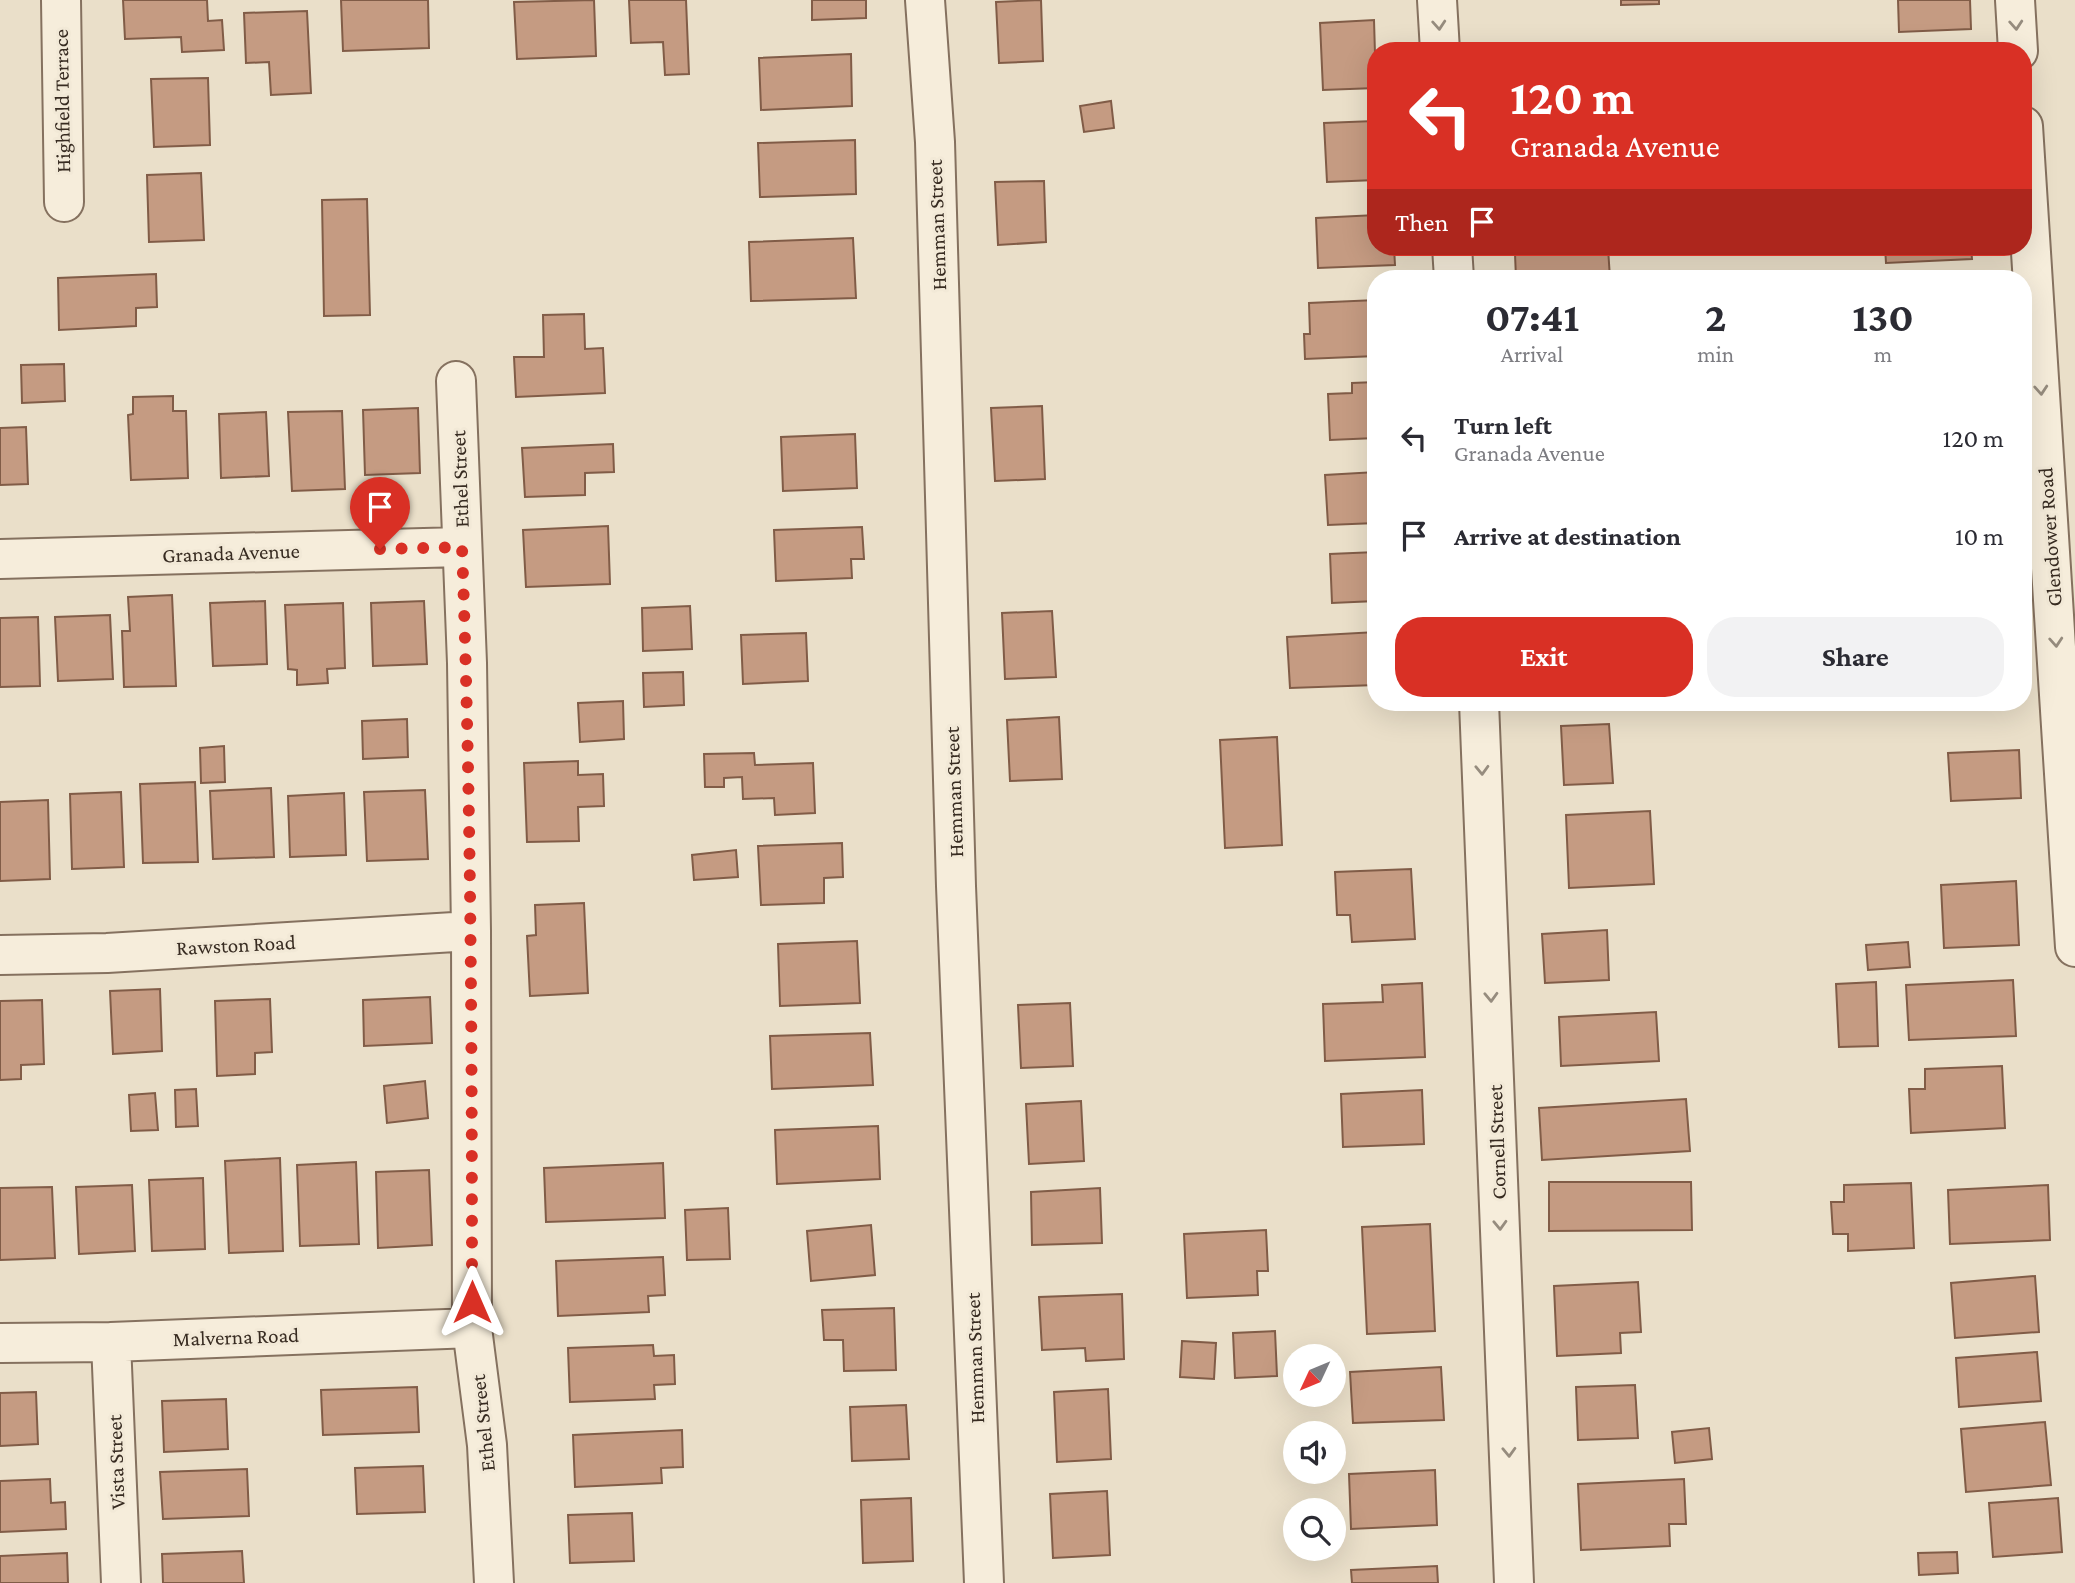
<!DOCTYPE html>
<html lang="en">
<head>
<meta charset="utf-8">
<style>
	:root { --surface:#fff; --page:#f2f2f3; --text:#2b2b33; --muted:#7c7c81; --accent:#d93025 }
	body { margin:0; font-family:"Crimson Pro",serif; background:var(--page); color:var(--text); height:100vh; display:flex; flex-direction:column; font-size:26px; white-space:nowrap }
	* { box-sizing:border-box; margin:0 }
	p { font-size:23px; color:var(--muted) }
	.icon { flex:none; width:38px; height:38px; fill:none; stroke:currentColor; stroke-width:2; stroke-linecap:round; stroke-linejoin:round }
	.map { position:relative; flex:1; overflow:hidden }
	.details { position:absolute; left:1367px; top:270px; width:665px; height:441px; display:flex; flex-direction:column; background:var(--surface); border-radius:28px; box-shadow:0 7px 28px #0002 }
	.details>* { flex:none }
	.hud { position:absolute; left:1367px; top:42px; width:665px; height:214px; border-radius:28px; box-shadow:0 7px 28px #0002; background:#d93025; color:#fff; overflow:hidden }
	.needle { width:46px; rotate:226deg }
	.controls { position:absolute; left:1283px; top:1344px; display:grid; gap:14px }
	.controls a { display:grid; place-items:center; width:63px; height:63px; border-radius:50%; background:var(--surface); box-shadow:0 7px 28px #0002; font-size:35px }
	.pin { position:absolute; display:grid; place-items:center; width:60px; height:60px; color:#fff; margin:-72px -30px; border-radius:50% 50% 50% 0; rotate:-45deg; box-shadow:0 0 7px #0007 }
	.pin .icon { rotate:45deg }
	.me { position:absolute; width:77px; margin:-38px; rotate:0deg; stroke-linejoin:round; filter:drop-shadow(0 0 5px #0008) }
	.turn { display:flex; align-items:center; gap:24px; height:147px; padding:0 28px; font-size:32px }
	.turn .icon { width:91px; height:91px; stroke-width:2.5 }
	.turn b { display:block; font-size:49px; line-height:60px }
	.then { display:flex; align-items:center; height:66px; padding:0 28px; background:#0003; gap:14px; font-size:26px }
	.eta { display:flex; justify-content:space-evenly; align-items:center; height:119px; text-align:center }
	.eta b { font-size:42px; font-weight:700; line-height:49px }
	.action { display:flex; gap:14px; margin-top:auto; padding:14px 28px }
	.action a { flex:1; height:80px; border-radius:28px; background:var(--accent); color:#fff; font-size:28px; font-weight:700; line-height:80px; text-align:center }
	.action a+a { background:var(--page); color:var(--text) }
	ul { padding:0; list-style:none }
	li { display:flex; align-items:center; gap:21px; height:98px; padding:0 28px }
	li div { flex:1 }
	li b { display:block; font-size:26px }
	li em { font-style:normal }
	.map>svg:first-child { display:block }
	.building { fill:#c59b82; stroke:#815c47; stroke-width:2 }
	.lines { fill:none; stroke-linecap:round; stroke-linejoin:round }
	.street-casing { stroke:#85715f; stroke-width:42 }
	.street { stroke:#f6eddb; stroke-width:38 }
	.oneway { stroke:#968c7e }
	.route { stroke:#d93025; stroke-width:12; stroke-dasharray:0 21.6 }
	.labels { text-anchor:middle; stroke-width:6; stroke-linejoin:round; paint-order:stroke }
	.street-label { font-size:21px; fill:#372b21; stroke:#f2e9d7 }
</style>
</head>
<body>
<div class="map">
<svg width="2075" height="1583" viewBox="0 0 2075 1583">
	<rect width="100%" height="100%" fill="#eadfc9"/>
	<path class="building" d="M123 0H207L208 21 222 20 224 50 182 52 181 37 125 39Z
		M341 0H428L429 48 343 51Z
		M594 0 596 56 517 59 514 2Z
		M629 0H686L689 74 665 75 663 42 631 43Z
		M812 0H866V18L812 20Z
		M1041 0 1043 61 999 63 996 2Z
		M1621 0H1659V4L1621 5Z
		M1898 0H1970L1971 29 1899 32Z
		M307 11 311 93 271 95 269 62 246 63 244 13Z
		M1374 20 1376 88 1323 90 1320 23Z
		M851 54 852 106 761 110 759 58Z
		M208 78 210 145 154 147 151 79Z
		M1111 101 1114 128 1084 132 1080 106Z
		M1374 121 1376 180 1327 182 1324 123Z
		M855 140 856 194 760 197 758 143Z
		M201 173 204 240 149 242 147 175Z
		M1044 181 1046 242 998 245 995 182Z
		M367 199 370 315 324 316 322 200Z
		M1376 215V247H1394L1395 265 1318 268 1316 218Z
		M853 238 856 298 751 301 749 242Z
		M1885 247H1971L1972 259 1886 263Z
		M1608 248 1610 278H1516L1515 254Z
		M156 274 157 307 136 308V326L59 330 58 278Z
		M1376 300V356L1305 359 1304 334H1310L1309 303Z
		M584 314 585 349 603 348 605 393 516 397 514 357H544L543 315Z
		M64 364 65 401 22 403 21 365Z
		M1376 382V438L1330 440 1328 394 1352 393V383Z
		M173 396V411H186L188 478 131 480 128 415 133 414V397Z
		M1042 406 1045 479 995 481 991 408Z
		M418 408 420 473 365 475 363 410Z
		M342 411 345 489 292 491 288 412Z
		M266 412 269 476 221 478 219 414Z
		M26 427 28 484 0 485V428Z
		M855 434 857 488 783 491 781 437Z
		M613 444 614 472 585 473V495L525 497 522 448Z
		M1376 472V523L1328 525 1325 475Z
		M608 526 610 584 526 587 523 530Z
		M862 527 864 559H851L852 578 776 581 774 530Z
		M1376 552V601L1332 603 1330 554Z
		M172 595 176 686 124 687 122 631H130L128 597Z
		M265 601 267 664 213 666 210 603Z
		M424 601 427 664 373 666 371 603Z
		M343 603 345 668 327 669 328 683 297 685V670L288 669 285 605Z
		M690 606 692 649 643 651 642 608Z
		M1052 611 1056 677 1005 679 1002 613Z
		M110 615 113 679 58 681 55 617Z
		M38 617 40 686 0 687V618Z
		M1376 632V685L1290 688 1287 637Z
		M806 633 808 681 743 684 741 635Z
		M683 672 684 705 644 707 643 673Z
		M623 701 624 739 580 742 578 703Z
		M1059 717 1062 779 1010 781 1007 720Z
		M407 719 408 757 363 759 362 721Z
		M1609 724 1613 783 1564 785 1561 726Z
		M1277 737 1282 845 1225 848 1220 740Z
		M224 746 225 782 201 783 200 748Z
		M2019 750 2021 798 1951 801 1948 753Z
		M754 753 755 765 813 763 815 813 775 815 774 798 743 799 742 777 724 778V787H705L704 754Z
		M578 761V775L603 774 604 806 578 807 579 841 527 842 524 763Z
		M195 782 198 862 143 863 140 784Z
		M271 788 274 857 213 859 210 791Z
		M425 790 428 859 367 861 364 792Z
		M121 792 124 867 72 869 70 794Z
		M344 793 346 855 290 857 288 796Z
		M48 800 50 879 0 881V802Z
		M1650 811 1654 884 1569 888 1566 815Z
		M842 843 843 877 824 878V903L761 905 758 846Z
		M736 850 738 877 694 880 692 855Z
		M1411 869 1415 939 1352 942 1350 915H1337L1335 872Z
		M2016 881 2019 945 1944 948 1941 885Z
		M584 903 588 993 530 996 527 936 536 935 535 905Z
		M1607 930 1609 980 1545 983 1542 934Z
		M857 941 860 1003 780 1006 778 944Z
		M1908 942 1910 967 1868 970 1866 945Z
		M2013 980 2016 1036 1909 1040 1906 985Z
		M1876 982 1878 1046 1839 1047 1836 984Z
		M1422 983 1425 1057 1325 1061 1323 1004 1383 1002 1382 985Z
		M160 989 162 1051 113 1054 110 991Z
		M430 997 432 1043 364 1046 363 1000Z
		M270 999 272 1052 255 1053V1074L217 1076 215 1001Z
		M42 1000 44 1064 21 1065V1079L0 1080V1001Z
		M1070 1003 1073 1066 1021 1068 1018 1005Z
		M1656 1012 1659 1061 1561 1066 1559 1017Z
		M870 1033 873 1085 772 1089 770 1036Z
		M2002 1066 2005 1128 1911 1133 1909 1089H1925V1069Z
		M425 1081 428 1118 387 1123 384 1086Z
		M196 1089 198 1126 176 1127 175 1090Z
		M1422 1090 1424 1144 1343 1147 1341 1094Z
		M155 1093 158 1130 131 1131 129 1095Z
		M1686 1099 1690 1151 1542 1160 1539 1108Z
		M1081 1101 1084 1161 1029 1164 1026 1104Z
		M878 1126 880 1179 777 1184 775 1130Z
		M280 1158 283 1251 229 1253 225 1161Z
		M356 1162 359 1244 300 1246 297 1165Z
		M663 1163 665 1218 546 1222 544 1168Z
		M429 1170 432 1245 378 1248 376 1172Z
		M203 1178 205 1249 152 1251 149 1180Z
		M1549 1182H1691L1692 1230 1549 1231Z
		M1911 1183 1914 1248 1848 1251V1234H1833L1831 1202H1844V1185Z
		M132 1185 135 1251 79 1254 76 1187Z
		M2048 1185 2050 1240 1950 1244 1948 1190Z
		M52 1187 55 1258 0 1260V1188Z
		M1100 1188 1102 1243 1032 1245 1031 1192Z
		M728 1208 730 1259 687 1260 685 1210Z
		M1430 1224 1435 1331 1367 1334 1362 1227Z
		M871 1225 875 1275 811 1281 807 1231Z
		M1266 1230 1268 1271H1257L1258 1295 1187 1298 1184 1234Z
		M663 1257 665 1295 648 1296 649 1312 558 1316 556 1261Z
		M2035 1276 2039 1332 1955 1338 1951 1283Z
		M1638 1282 1641 1332 1620 1333 1621 1353 1557 1356 1554 1286Z
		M1122 1294 1124 1359 1086 1361 1085 1348 1042 1350 1039 1297Z
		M894 1308 896 1370 844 1371 843 1340H824L822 1310Z
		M1275 1331 1277 1376 1235 1378 1233 1333Z
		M1182 1341 1216 1343 1214 1379 1180 1377Z
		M653 1345 654 1356 674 1355 675 1384 654 1385 655 1399 570 1402 568 1348Z
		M2037 1352 2041 1401 1959 1407 1956 1358Z
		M1441 1367 1444 1420 1353 1423 1350 1372Z
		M1635 1385 1638 1438 1578 1440 1576 1387Z
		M417 1387 419 1432 323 1435 321 1390Z
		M1108 1389 1111 1459 1057 1462 1054 1392Z
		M36 1392 38 1444 0 1446V1393Z
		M226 1399 228 1449 164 1452 162 1401Z
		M906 1405 909 1459 852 1461 850 1407Z
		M2045 1422 2051 1485 1966 1492 1961 1429Z
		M1709 1428 1712 1459 1675 1463 1672 1432Z
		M682 1430 683 1467 661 1468 662 1483 575 1487 573 1435Z
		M423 1466 425 1512 357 1514 355 1468Z
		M247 1469 249 1516 163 1519 160 1472Z
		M1435 1470 1437 1525 1351 1529 1349 1474Z
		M50 1479 51 1503 65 1502 66 1529 0 1532V1481Z
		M1684 1479 1686 1524H1669L1670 1546 1581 1550 1578 1484Z
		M1107 1491 1110 1555 1053 1558 1050 1494Z
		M911 1498 913 1561 863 1563 861 1500Z
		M2058 1498 2062 1552 1993 1557 1989 1503Z
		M632 1513 634 1561 570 1563 568 1515Z
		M242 1551 244 1583H163L162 1554Z
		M1957 1552 1958 1573 1919 1575 1918 1553Z
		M67 1553 68 1583H0V1556Z
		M1437 1566 1438 1583H1352L1351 1570Z"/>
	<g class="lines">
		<defs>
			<path id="street" d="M61 0 64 202
				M925 0 935 142 956 886 984 1583
				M1437 0 1440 51
				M2015 0 2018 51
				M2023 126 2075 947
				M1452 247 1454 278
				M456 381 467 663 471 931 472 1328 487 1445 494 1583
				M0 559 462 547
				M1479 702 1514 1583
				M0 955 107 953 471 931
				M111 1342 121 1583
				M0 1343 111 1342 472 1328"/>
		</defs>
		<use href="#street" class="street-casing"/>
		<use href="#street" class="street"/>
	</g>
	<defs><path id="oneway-chevron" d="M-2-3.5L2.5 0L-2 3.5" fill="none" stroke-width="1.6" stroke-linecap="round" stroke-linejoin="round" transform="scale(1.75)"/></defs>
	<g class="oneway">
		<use href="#oneway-chevron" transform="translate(1439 25) rotate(86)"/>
		<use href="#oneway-chevron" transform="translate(2016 25) rotate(86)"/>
		<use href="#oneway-chevron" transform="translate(2041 390) rotate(86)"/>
		<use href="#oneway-chevron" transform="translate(2056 642) rotate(86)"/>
		<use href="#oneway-chevron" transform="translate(1482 770) rotate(88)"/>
		<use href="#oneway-chevron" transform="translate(1491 997) rotate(88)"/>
		<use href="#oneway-chevron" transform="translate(1500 1225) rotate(88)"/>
		<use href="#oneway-chevron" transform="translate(1509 1452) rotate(88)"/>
	</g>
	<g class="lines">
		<path class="route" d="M380 549 462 547C471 798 472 1050 472 1302"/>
	</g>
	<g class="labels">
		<g class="street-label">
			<text transform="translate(62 101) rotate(-91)" y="7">Highfield Terrace</text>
			<text transform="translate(937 225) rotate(-92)" y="7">Hemman Street</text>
			<text transform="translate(460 479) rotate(-92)" y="7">Ethel Street</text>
			<text transform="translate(2050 537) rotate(-94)" y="7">Glendower Road</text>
			<text transform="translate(231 553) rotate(-2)" y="7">Granada Avenue</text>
			<text transform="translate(954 792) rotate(-92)" y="7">Hemman Street</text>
			<text transform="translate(236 945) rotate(-3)" y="7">Rawston Road</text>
			<text transform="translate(1497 1142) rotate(-92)" y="7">Cornell Street</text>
			<text transform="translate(236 1337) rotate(-2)" y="7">Malverna Road</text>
			<text transform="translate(975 1358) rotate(-92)" y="7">Hemman Street</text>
			<text transform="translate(483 1423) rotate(-96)" y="7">Ethel Street</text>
			<text transform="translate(116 1462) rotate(-92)" y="7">Vista Street</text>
		</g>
	</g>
</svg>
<div class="controls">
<a><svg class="needle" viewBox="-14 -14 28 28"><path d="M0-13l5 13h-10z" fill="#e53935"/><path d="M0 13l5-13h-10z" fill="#7c7c81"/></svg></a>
<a><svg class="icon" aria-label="sound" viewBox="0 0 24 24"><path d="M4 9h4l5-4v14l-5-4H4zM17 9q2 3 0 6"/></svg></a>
<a><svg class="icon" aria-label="search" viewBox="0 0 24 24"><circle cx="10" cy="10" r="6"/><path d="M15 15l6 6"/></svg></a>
</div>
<div class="pin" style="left:380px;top:549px;background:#d93025"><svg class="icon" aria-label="arrive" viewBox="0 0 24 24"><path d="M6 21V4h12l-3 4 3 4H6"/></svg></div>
<svg class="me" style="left:472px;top:1302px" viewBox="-20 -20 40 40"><path d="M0-17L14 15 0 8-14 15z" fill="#d93025" stroke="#fff" stroke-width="4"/></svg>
<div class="hud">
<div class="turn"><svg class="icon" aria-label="left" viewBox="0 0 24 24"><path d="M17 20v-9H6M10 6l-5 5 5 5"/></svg><div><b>120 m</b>Granada Avenue</div></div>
<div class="then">Then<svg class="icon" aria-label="arrive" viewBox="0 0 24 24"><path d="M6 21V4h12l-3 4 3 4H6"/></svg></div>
</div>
<section class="details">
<div class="eta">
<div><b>07:41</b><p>Arrival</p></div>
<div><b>2</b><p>min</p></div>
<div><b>130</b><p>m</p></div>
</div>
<ul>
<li><svg class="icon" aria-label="left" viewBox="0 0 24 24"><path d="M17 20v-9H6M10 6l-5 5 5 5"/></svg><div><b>Turn left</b><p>Granada Avenue</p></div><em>120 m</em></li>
<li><svg class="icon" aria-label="arrive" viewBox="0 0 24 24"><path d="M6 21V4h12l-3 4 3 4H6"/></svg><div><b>Arrive at destination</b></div><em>10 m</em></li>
</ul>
<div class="action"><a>Exit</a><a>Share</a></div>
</section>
</div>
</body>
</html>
